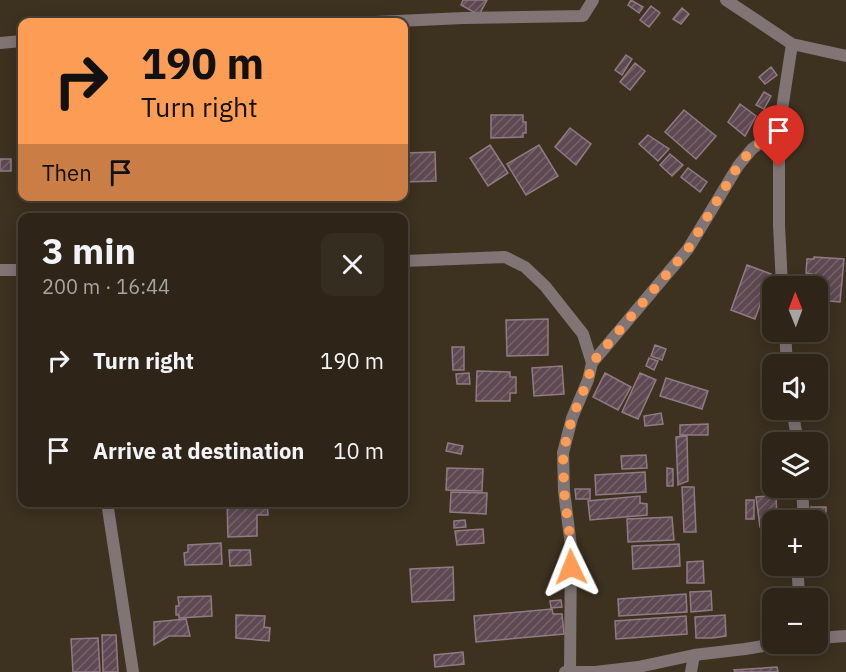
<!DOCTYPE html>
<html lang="en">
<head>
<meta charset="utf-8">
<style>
	:root { --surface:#2e2518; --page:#362d21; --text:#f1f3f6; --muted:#a7a5a2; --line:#494237 }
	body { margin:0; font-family:"IBM Plex Sans",sans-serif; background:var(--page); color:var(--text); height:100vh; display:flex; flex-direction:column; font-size:22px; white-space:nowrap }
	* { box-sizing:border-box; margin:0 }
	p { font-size:20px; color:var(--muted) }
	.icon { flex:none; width:33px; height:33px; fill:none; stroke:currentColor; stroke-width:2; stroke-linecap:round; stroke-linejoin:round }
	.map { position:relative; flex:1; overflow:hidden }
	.sheet { position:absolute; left:18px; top:213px; width:390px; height:294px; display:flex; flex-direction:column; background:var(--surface); border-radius:12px; box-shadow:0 3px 15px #0003,0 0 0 2px var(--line) }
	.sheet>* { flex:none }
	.guide { position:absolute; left:18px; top:18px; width:390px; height:183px; border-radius:12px; box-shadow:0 3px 15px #0003,0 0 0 2px var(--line); background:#fd9d55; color:#111; overflow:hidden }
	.needle { width:39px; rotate:359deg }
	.fabs { position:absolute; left:762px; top:276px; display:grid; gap:12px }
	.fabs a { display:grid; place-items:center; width:66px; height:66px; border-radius:12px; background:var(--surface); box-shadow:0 3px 15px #0003,0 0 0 2px var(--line); font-size:30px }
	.pin { position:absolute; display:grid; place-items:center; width:51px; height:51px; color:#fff; margin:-62px -26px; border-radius:50% 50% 50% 0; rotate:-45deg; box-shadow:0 0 6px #0007 }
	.pin .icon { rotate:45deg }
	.me { position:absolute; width:66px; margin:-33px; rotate:358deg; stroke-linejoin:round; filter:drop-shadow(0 0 4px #0008) }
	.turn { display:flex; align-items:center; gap:21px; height:126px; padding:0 24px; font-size:27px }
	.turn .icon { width:78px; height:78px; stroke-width:2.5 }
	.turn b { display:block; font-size:42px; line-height:51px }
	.then { display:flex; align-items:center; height:57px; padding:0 24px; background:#0003; gap:12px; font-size:22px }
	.round { display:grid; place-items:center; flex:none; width:63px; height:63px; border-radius:12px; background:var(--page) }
	.overview { display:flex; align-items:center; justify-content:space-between; height:102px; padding:0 24px }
	h1 { font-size:36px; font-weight:700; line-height:45px }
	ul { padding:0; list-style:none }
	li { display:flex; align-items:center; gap:18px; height:90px; padding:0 24px }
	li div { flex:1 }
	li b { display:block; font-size:22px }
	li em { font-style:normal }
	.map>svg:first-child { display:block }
	.building { fill:url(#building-hatch); stroke:#917a84; stroke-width:1.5 }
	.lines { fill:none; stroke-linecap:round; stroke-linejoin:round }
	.minor { stroke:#807475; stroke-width:12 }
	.route { stroke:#fd9d55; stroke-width:10; stroke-dasharray:0 18 }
</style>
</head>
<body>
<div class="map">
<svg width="846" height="672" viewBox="0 0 846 672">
	<defs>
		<pattern id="building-hatch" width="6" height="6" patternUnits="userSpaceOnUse" patternTransform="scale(1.5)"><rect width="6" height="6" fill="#5e4952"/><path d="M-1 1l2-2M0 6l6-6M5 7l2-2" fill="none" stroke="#76636a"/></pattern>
	</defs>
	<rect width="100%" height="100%" fill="#3d3120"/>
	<path class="building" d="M463 0H487L479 15 461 5Z
		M631 0 643 7 639 13 628 5Z
		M651 6 660 13 649 27 640 20Z
		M682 8 689 14 681 24 673 19Z
		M626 55 632 59 622 75 615 70Z
		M635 63 645 71 630 90 620 82Z
		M771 67 777 75 765 84 759 77Z
		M764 92 771 96 764 109 756 105Z
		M740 104 756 116 745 136 728 122Z
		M684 110 716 136 696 159 665 132Z
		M491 115H523V122H526V133H523V137L491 138Z
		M570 128 591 144 576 165 555 147Z
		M648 135 669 149 658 161 639 144Z
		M490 145 508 173 488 186 470 158Z
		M539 145 558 176 526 195 507 164Z
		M435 152 436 181 404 182V153Z
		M670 154 683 165 672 176 660 165Z
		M0 159H11V171H0Z
		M688 168 707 182 700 192 681 177Z
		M137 196H168V202L137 201Z
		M814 257 844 259 840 302 818 300V286H811L812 274 806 273 807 259H814Z
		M747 265 771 274 755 319 731 310Z
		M548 319V355L507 356 506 320Z
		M655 345 666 349 662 360 651 356Z
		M452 347H464V370H453Z
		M649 358 658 361 654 370 646 366Z
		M562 366 564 394 534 396 532 368Z
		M477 371 510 372V377H516V393H510V401H476Z
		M469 373 470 384H457L456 374Z
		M605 373 631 387 618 410 593 397Z
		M640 373 656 380 638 419 622 412Z
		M666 378 708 391 702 409 660 396Z
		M661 413 663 424 645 426 644 416Z
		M708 424V435H680V425Z
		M687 436 688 481 678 485 676 437Z
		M448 443 463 446 461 454 446 451Z
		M765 443H772V475H765Z
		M646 455 647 468 622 469 621 456Z
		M447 468 483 469 482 491 446 490Z
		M667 468 673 469V486H667Z
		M645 472 646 492 596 495 595 475Z
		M682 487H694L696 532H684Z
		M575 489H590V499H576Z
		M451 492 487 493 486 514 450 512Z
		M776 495 777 520H772V527H760L756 497Z
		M640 496V503L647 504V515L590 520 588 501Z
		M746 500H754V519H746Z
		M227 502H267L268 515H257V536L228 537Z
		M811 507H826V519H811Z
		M672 517 674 540 628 542 627 519Z
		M465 520 466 527 454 528V521Z
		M483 529 484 543 457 545 455 531Z
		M221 543 222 564 185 565 184 553 188 552V545Z
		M679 544 680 566 633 569 632 546Z
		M229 550H250L251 565 230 566Z
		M703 561 704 583H687V562Z
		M453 567 454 600 412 602 410 569Z
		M711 591 712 610 691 612 690 592Z
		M686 594 687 612 619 616 618 599Z
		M211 596 212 616 179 618V615H176V606H179L178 597Z
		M561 600 562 607 551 608 550 601Z
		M552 609 553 614H562L564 634 476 642 474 616Z
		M236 615 265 616 264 627 270 628 269 641 236 638Z
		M725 615 726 636 712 638H696L695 617Z
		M686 616 687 634 616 639 615 621Z
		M186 619 190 636H169L154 645V622Z
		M102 635H116L118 672H103Z
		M98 638 100 672H73L71 639Z
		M463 652 464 664 435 667 434 655Z
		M777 667 778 672H735L734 670Z"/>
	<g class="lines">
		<path class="minor" d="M726 0 792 44 846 56
			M375 22 464 18 583 16 593 0
			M0 43 22 41
			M404 261 505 257 525 267 545 286 583 334 592 363 588 380 572 418 563 453 564 491 571 546 570 672
			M0 270H22
			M782 286 779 225V129L792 44
			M785 332 787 364
			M592 363 688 249 738 166 752 149 779 129
			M792 410 798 442
			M802 488 804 520
			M107 502 133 672
			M799 598 798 577 799 566
			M818 638 846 636
			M565 672H595L638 667 694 655 745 649 775 644
			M691 672 694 655"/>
	</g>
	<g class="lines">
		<path class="route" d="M571 567V546L564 491 563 453 572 418 588 380 592 363 688 249 738 166 752 149 779 129V167"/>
	</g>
</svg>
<div class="fabs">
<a><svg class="needle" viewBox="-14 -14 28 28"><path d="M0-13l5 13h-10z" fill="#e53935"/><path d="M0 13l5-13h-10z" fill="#a7a5a2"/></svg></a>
<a><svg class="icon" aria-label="sound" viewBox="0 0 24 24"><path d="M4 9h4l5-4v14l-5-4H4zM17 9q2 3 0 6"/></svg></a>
<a><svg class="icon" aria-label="layers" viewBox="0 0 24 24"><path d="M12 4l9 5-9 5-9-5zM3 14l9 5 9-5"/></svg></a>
<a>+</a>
<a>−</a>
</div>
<div class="pin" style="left:779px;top:167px;background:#d93025"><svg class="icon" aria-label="arrive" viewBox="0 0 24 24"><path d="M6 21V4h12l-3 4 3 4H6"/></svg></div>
<svg class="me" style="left:571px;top:567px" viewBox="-20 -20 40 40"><path d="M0-17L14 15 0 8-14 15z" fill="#fd9d55" stroke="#fff" stroke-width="4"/></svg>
<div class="guide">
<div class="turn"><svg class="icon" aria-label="right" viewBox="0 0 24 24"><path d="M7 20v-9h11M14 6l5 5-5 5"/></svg><div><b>190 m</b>Turn right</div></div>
<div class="then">Then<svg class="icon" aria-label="arrive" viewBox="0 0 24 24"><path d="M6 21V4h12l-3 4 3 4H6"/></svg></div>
</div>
<section class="sheet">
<div class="overview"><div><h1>3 min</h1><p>200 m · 16:44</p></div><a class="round"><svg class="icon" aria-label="close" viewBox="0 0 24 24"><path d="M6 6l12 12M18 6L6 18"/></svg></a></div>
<ul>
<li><svg class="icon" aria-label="right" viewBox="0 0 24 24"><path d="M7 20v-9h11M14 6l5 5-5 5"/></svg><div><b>Turn right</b></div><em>190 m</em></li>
<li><svg class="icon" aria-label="arrive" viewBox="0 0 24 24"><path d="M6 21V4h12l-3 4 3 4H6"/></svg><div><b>Arrive at destination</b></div><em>10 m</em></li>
</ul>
</section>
</div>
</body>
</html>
